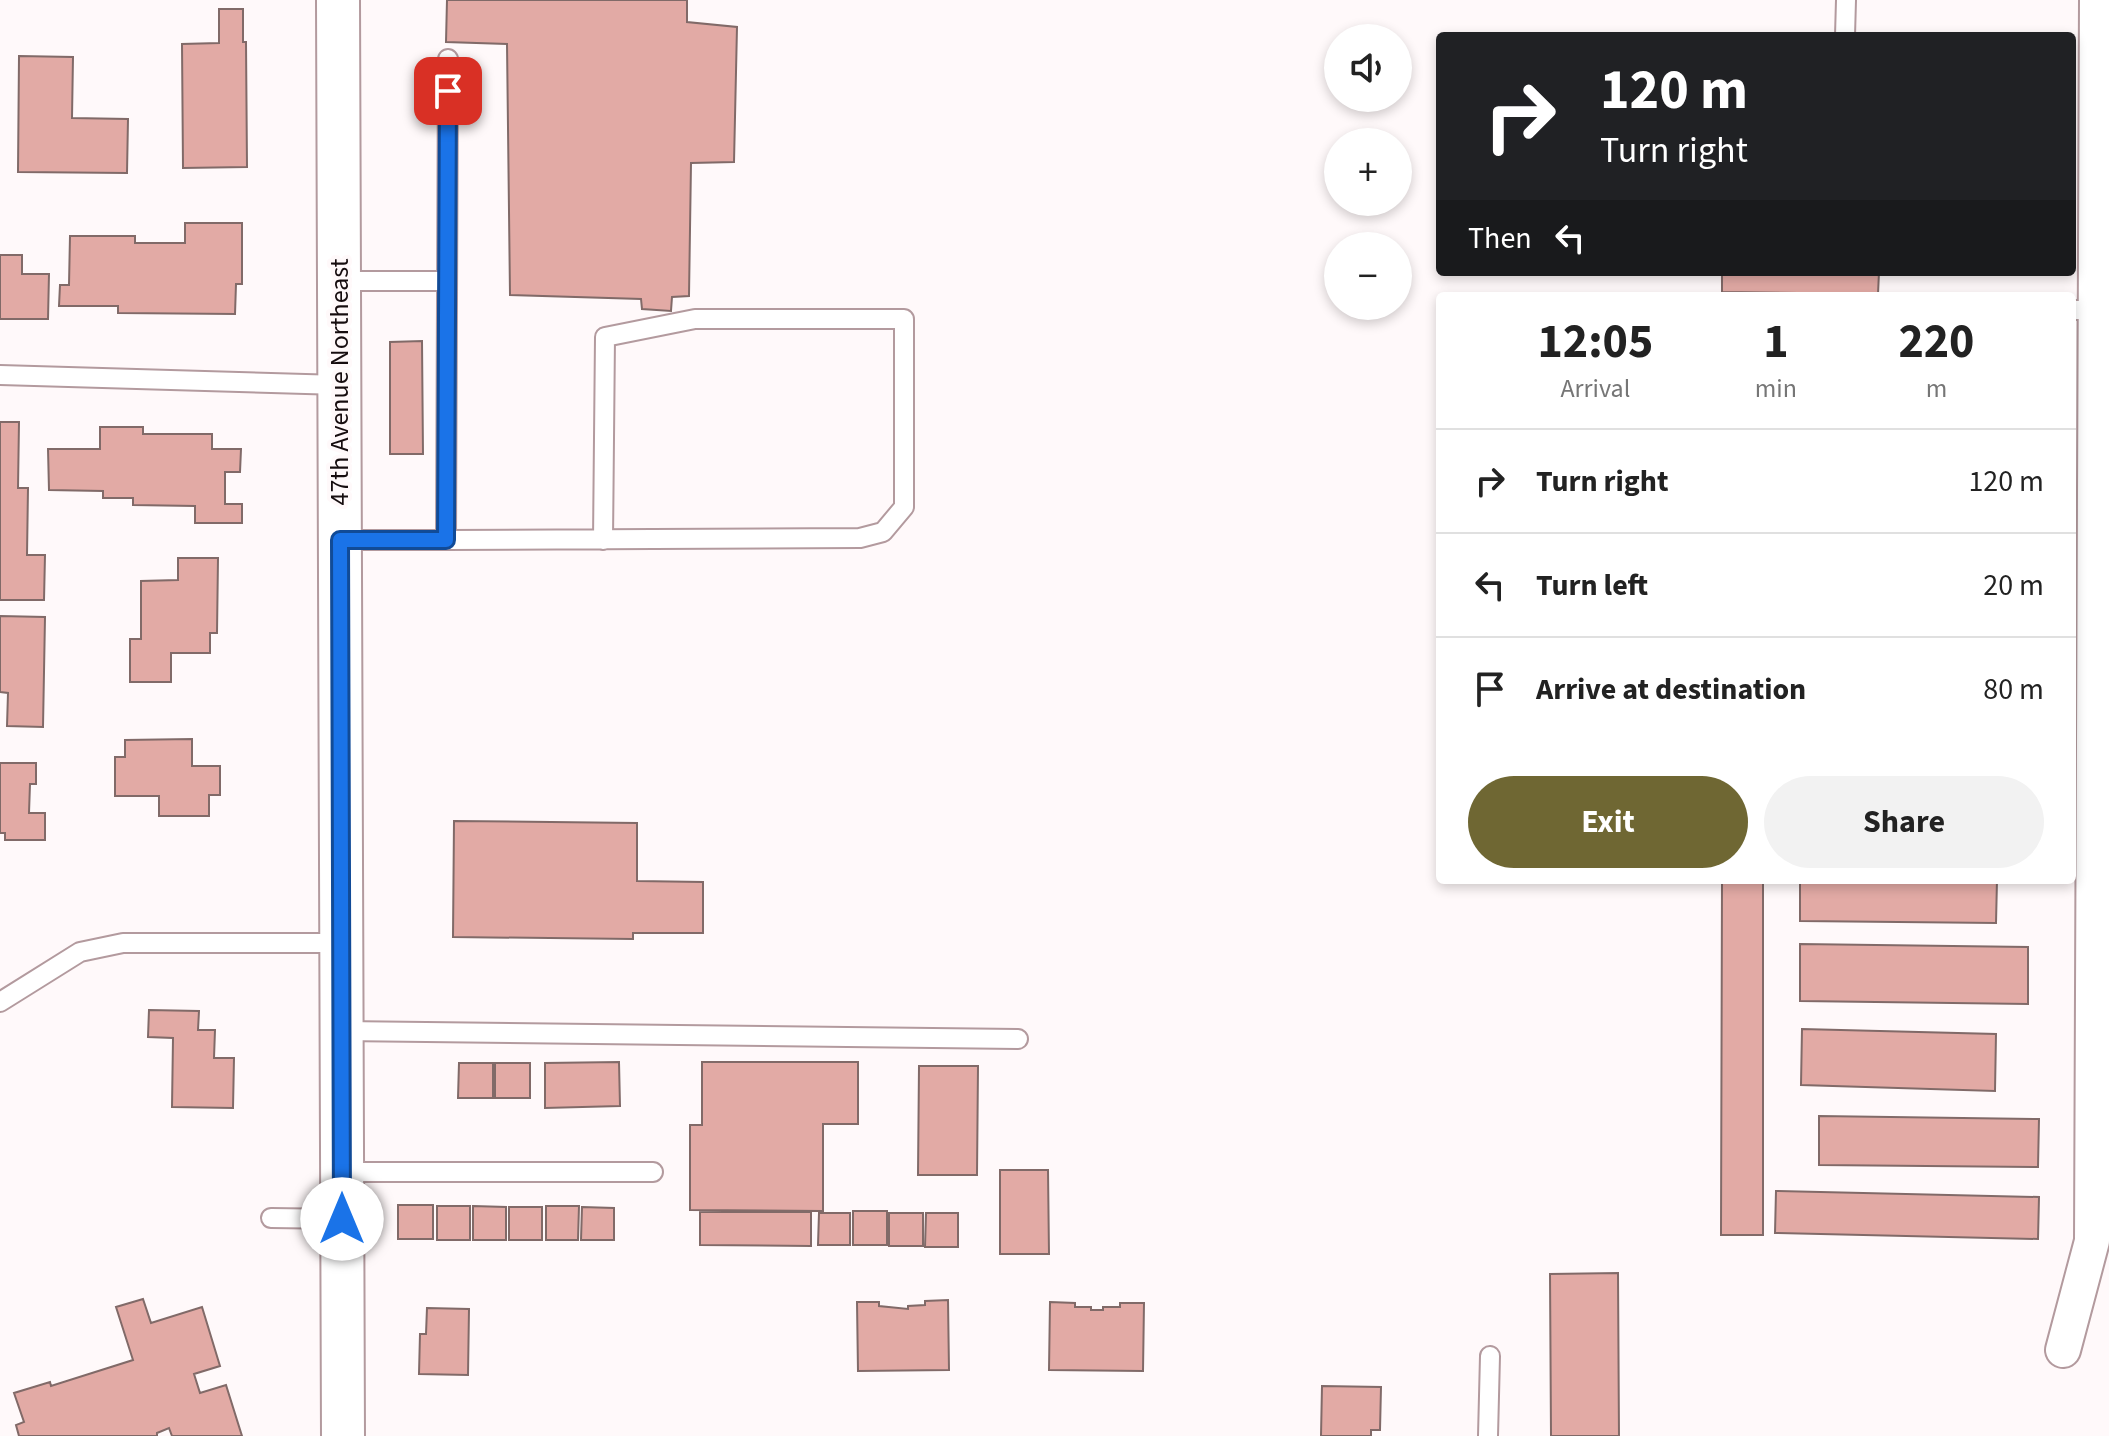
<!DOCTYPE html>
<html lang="en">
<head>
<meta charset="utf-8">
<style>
	:root { --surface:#fff; --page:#f2f2f2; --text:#222; --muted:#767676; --line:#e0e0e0; --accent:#6f6733 }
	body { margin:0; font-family:"Source Sans 3",sans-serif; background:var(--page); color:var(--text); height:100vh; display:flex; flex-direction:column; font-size:30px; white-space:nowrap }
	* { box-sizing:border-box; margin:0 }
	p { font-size:26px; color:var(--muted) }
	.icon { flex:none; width:44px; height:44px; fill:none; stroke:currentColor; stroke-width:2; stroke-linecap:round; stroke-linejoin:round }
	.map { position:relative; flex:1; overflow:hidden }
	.panel { position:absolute; left:1436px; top:292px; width:640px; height:592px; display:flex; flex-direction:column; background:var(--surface); border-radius:8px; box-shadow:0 4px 12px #0003 }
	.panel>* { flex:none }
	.guide { position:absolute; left:1436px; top:32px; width:640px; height:244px; border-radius:8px; box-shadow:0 4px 12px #0003; background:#202124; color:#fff; overflow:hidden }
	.controls { position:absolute; left:1324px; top:24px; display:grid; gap:16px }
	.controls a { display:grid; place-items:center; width:88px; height:88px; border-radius:50%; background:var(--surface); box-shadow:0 4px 12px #0003; font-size:40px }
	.pin { position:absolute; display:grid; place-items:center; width:68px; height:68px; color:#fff; margin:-34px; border-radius:16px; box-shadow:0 4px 12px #0006 }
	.me { position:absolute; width:88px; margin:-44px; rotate:0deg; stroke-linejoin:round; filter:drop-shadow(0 0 6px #0008) }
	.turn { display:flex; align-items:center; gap:28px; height:168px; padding:0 32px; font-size:36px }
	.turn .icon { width:104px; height:104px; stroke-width:2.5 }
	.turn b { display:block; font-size:56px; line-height:68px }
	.then { display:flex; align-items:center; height:76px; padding:0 32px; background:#0003; gap:16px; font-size:30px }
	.eta { display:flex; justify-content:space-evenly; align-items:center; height:136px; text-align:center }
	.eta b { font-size:48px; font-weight:700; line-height:56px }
	.button { display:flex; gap:16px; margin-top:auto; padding:16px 32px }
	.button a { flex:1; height:92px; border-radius:48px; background:var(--accent); color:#fff; font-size:32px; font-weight:700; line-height:92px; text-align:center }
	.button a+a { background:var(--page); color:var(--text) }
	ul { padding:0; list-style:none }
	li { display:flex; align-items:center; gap:24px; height:104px; padding:0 32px; border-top:2px solid var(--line) }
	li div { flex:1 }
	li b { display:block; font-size:30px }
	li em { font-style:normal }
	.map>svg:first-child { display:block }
	.building { fill:#e2aaa5; stroke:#816a68; stroke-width:2 }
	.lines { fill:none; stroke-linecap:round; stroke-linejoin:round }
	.service-casing { stroke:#b39a9e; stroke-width:22 }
	.minor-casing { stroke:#b39a9e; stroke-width:38 }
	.tertiary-casing { stroke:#b39a9e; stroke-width:46 }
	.service { stroke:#fff; stroke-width:18 }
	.minor { stroke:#fff; stroke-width:34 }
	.tertiary { stroke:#fff; stroke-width:42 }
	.route-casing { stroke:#114b97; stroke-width:20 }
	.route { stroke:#1a73e8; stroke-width:14 }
	.labels { text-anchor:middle; stroke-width:8; stroke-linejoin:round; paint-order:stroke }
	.street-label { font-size:26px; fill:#160d0f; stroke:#fff9fa }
</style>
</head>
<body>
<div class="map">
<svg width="2109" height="1436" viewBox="0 0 2109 1436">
	<rect width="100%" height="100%" fill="#fff9fa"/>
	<path class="building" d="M447 0H687V22L737 27 734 162 691 163 689 296 672 297 671 311 642 309 641 299 510 295 507 44 446 42Z
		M219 9H243V42H246L247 167 183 168 182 44 219 43Z
		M19 56 73 57 72 118 128 119 127 173 18 172Z
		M185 223H242V284H236L235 314 118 313V306H59L60 285H69L70 236H135V243H185Z
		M0 255H22V274H49L48 319H0Z
		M1722 272H1879L1878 294 1722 292Z
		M422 341 423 454H390V342Z
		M0 422H19L18 488H28L27 555H45L44 600H0Z
		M100 427H143V434H212V449H241L240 472H225V504H242V523H195V506L133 505V498H103V491L49 490 48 449H100Z
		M178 558H218L217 633H210V653H171V682H130V639H141V581L178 580Z
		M0 616 45 617 43 727 7 726 8 693 0 692Z
		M192 739V766H220V795H209V816H159V796H115V757H125V740Z
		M0 763H36V784H30L29 813H45V840H5V833H0Z
		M454 821 637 823V881L703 882V933H633V939L453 937Z
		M1722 880H1763V1235H1721Z
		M1800 880H1997L1996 923 1800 921Z
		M1800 944 2028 947V1004L1800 1001Z
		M149 1010 199 1011 198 1030H215L214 1058H234L233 1108 172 1107 173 1038 148 1037Z
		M1802 1029 1996 1034 1995 1091 1801 1085Z
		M619 1062 620 1106 545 1108V1063Z
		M702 1062H858V1124H823V1211L690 1210V1125H702Z
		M459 1063H493V1098H458Z
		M495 1063H530V1098H495Z
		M919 1066H978L977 1175H918Z
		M1819 1116 2039 1119 2038 1167 1819 1165Z
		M1000 1170H1048L1049 1254H1000Z
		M1776 1191 2039 1197 2038 1239 1775 1233Z
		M398 1205H433V1239H398Z
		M437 1206H470V1240H437Z
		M473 1206 506 1207V1240H473Z
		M546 1206H579L578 1240H546Z
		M509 1207H542V1240H509Z
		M582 1207 614 1208V1240H581Z
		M853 1211H887V1245H853Z
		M700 1212H811V1246L700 1245Z
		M819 1213H850V1245H818Z
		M889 1213H923V1246H889Z
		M926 1213H958V1247H925Z
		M1618 1273 1619 1436H1551L1550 1274Z
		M143 1299 151 1323 202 1307 220 1366 194 1374 200 1393 226 1385 242 1436H172L169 1428 157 1433V1436H19L16 1425 24 1422 14 1393 50 1382 51 1386 133 1360 116 1307Z
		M948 1300 949 1370 858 1371 857 1302H879V1306L908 1309V1306L925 1305V1301Z
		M1050 1302 1075 1303V1307H1091V1310H1103V1307H1120V1303H1144L1143 1371 1049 1370Z
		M427 1308 469 1309 468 1375 419 1374 420 1334H426Z
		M1322 1386 1381 1387 1380 1430H1371V1436H1321Z"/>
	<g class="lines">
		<defs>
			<path id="service" d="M1845 36 1846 0
				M339 281H447
				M2072 310H2096
				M0 375 340 385
				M340 540H446L448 59
				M446 540C584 539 722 539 860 538L883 532 904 507V319H695L605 337 603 540
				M0 1002 80 952 123 943H342
				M342 1031 1018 1039
				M342 1172H653
				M271 1218 342 1219
				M1488 1436 1490 1356"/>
			<path id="minor" d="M2063 1350 2092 1241 2097 0"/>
			<path id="tertiary" d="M338 0 343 1436"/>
		</defs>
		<use href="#service" class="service-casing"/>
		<use href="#minor" class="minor-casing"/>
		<use href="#tertiary" class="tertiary-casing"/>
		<use href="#service" class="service"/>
		<use href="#minor" class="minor"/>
		<use href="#tertiary" class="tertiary"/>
	</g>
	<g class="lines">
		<defs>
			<path id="route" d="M342 1219 340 540H446L448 91"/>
		</defs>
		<use href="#route" class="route-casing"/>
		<use href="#route" class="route"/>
	</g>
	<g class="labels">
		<g class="street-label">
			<text transform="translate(339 382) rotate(-90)" y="9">47th Avenue Northeast</text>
		</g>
	</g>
</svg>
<div class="controls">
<a><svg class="icon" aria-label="sound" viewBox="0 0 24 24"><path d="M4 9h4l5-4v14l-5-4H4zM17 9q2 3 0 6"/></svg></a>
<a>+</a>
<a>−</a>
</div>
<div class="pin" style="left:448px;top:91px;background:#d93025"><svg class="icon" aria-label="arrive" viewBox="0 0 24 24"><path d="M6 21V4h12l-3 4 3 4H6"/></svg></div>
<svg class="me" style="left:342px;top:1219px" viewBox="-20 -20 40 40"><circle r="19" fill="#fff"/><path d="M0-13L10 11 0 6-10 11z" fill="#1a73e8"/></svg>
<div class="guide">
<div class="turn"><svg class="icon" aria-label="right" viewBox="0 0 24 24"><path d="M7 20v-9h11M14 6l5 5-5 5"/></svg><div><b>120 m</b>Turn right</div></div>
<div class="then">Then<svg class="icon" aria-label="left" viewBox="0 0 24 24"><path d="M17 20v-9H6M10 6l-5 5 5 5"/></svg></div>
</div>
<section class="panel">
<div class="eta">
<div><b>12:05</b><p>Arrival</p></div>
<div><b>1</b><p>min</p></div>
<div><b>220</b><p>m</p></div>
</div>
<ul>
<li><svg class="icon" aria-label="right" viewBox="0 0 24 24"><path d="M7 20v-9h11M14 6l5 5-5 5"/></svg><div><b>Turn right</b></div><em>120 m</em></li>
<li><svg class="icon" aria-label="left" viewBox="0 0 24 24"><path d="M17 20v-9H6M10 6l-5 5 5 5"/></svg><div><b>Turn left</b></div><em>20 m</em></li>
<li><svg class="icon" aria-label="arrive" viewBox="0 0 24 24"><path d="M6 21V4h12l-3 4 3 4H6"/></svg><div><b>Arrive at destination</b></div><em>80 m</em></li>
</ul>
<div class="button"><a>Exit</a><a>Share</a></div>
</section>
</div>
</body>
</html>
